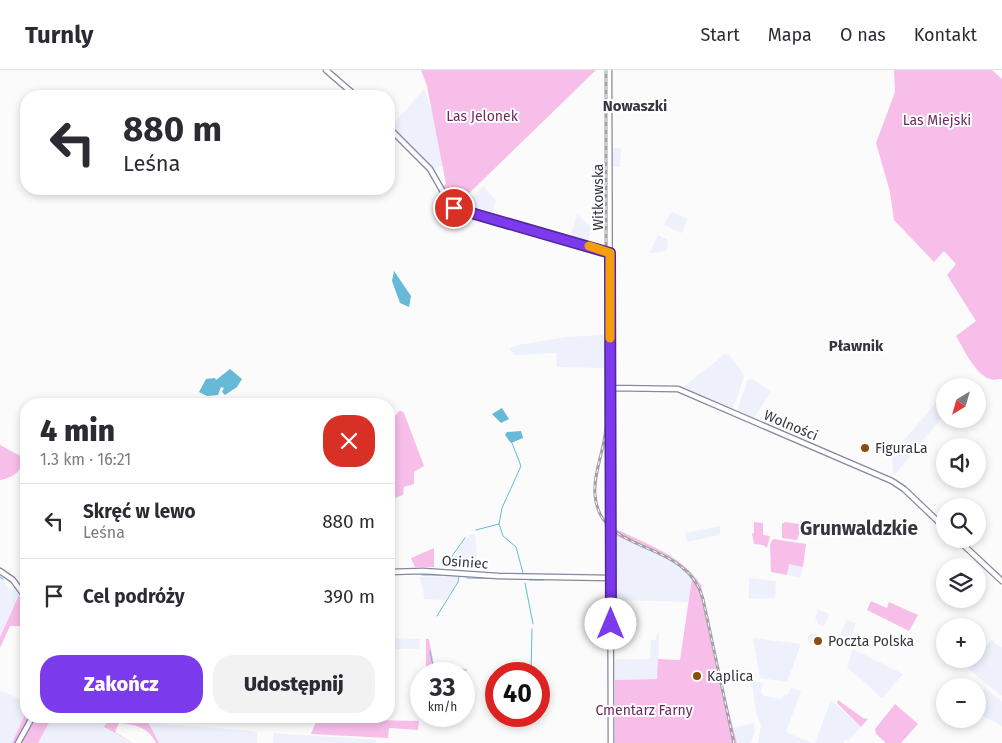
<!DOCTYPE html>
<html lang="pl">
<head>
<meta charset="utf-8">
<style>
	:root { --surface:#fff; --page:#f2f2f3; --text:#2b2b33; --muted:#7c7c81; --line:#e1e1e2; --accent:#7c3aed }
	body { margin:0; font-family:"Fira Sans",sans-serif; background:var(--page); color:var(--text); height:100vh; display:flex; flex-direction:column; font-size:19px; white-space:nowrap }
	* { box-sizing:border-box; margin:0 }
	p { font-size:16px; color:var(--muted) }
	.icon { flex:none; width:28px; height:28px; fill:none; stroke:currentColor; stroke-width:2; stroke-linecap:round; stroke-linejoin:round }
	.map { position:relative; flex:1; overflow:hidden }
	.drawer { position:absolute; left:20px; top:328px; width:375px; height:325px; display:flex; flex-direction:column; background:var(--surface); border-radius:20px; box-shadow:0 2px 8px #0003 }
	.drawer>* { flex:none }
	.hud { position:absolute; left:20px; top:20px; width:375px; height:105px; border-radius:20px; box-shadow:0 2px 8px #0003; background:#fff; color:var(--text); overflow:hidden }
	.needle { width:32px; rotate:217deg }
	.buttons { position:absolute; left:936px; top:308px; display:grid; gap:10px }
	.buttons a { display:grid; place-items:center; width:50px; height:50px; border-radius:50%; background:var(--surface); box-shadow:0 2px 8px #0003; font-size:25px }
	.speed { position:absolute; left:410px; top:592px; display:flex; gap:10px; font-size:25px; font-weight:700; text-align:center }
	.speed>* { display:grid; place-content:center; width:65px; height:65px; border-radius:50%; background:var(--surface); box-shadow:0 2px 8px #0003; line-height:1 }
	.speed small { font-size:12px; font-weight:400 }
	.speed .limit { border:8px solid #d22; background:#fff; color:#111 }
	.pin { position:absolute; display:grid; place-items:center; width:42px; height:42px; color:#fff; margin:-21px; border:2px solid #fff; border-radius:50%; box-shadow:0 1px 5px #0007 }
	.me { position:absolute; width:55px; margin:-28px; rotate:0deg; stroke-linejoin:round; filter:drop-shadow(0 0 4px #0008) }
	.turn { display:flex; align-items:center; gap:18px; height:105px; padding:0 20px; font-size:22px }
	.turn .icon { width:65px; height:65px; stroke-width:2.5 }
	.turn b { display:block; font-size:35px; line-height:42px }
	.round { display:grid; place-items:center; flex:none; width:52px; height:52px; border-radius:20px; background:var(--page) }
	.headline { display:flex; align-items:center; justify-content:space-between; height:85px; padding:0 20px }
	h1 { font-size:30px; font-weight:800; line-height:38px }
	.action { display:flex; gap:10px; margin-top:auto; padding:10px 20px }
	.action a { flex:1; height:58px; border-radius:20px; background:var(--accent); color:#fff; font-size:20px; font-weight:800; line-height:58px; text-align:center }
	.action a+a { background:var(--page); color:var(--text) }
	ul { padding:0; list-style:none }
	li { display:flex; align-items:center; gap:15px; height:75px; padding:0 20px; border-top:1px solid var(--line) }
	li div { flex:1 }
	li b { display:block; font-size:19px }
	li em { font-style:normal }
	header { display:flex; align-items:center; gap:30px; box-sizing:border-box; height:70px; padding:0 25px; background:var(--surface); border-bottom:1px solid var(--line) }
	header strong { font-size:24px }
	nav { display:flex; gap:28px; margin-inline-start:auto; font-size:18px }
	.map>svg:first-child { display:block }
	.built { fill:#eef0fc }
	.green { fill:#f7bee9 }
	.water { fill:#66bad8 }
	.lines { fill:none; stroke-linecap:round; stroke-linejoin:round }
	.stream { stroke:#66bad8; stroke-width:1 }
	.secondary-casing { stroke:#85889e; stroke-width:7 }
	.secondary { stroke:#fff; stroke-width:4.5 }
	.rail-casing { stroke:#a0a1a5; stroke-width:3 }
	.rail { stroke:#fff; stroke-width:1; stroke-dasharray:4; stroke-linecap:butt }
	.route-casing { stroke:#51269a; stroke-width:12 }
	.route { stroke:#7c3aed; stroke-width:9 }
	.slow { stroke:#f59e0b; stroke-width:9 }
	.poi-dot { fill:#8a4d0e; stroke:#fff; stroke-width:2 }
	.labels { text-anchor:middle; stroke-width:4; stroke-linejoin:round; paint-order:stroke }
	.park-label { font-size:14px; fill:#6e2861; stroke:#fff }
	.street-label { font-size:14px; fill:#34363f; stroke:#fff }
	.poi-label { font-size:14px; fill:#34363f; stroke:#fff; text-anchor:start }
	.neighbourhood-label { font-size:15px; font-weight:bold; fill:#34363f; stroke:#fff }
	.district-label { font-size:19px; font-weight:bold; fill:#34363f; stroke:#fff }
</style>
</head>
<body>
<header>
<strong>Turnly</strong>
<nav><a>Start</a><a>Mapa</a><a>O nas</a><a>Kontakt</a></nav>
</header>
<div class="map">
<svg width="1002" height="673" viewBox="0 0 1002 673">
	<rect width="100%" height="100%" fill="#fbfbfb"/>
	<path class="built" d="M424 19 435 51 444 95 433 99 391 57Z
		M612 78H621L620 97H613Z
		M483 116 496 130 492 143 466 136V134Z
		M672 142 688 149 682 163 664 155 670 143Z
		M577 144 591 157 587 173 570 169Z
		M658 165 668 170 667 181 650 183Z
		M604 265V298L557 297 556 283 514 285 509 278 518 275 567 267Z
		M725 284 729 285 743 303 744 307 733 339 682 318Z
		M752 309 771 322 754 348 737 341 748 310Z
		M945 322V344L893 407 892 384Z
		M720 456V465L687 472 685 463Z
		M475 464 478 498H457L454 487 465 470 470 465Z
		M615 465 681 496 692 508 688 532 615 530Z
		M788 494 803 497 800 508 787 505Z
		M0 506 4 509 3 512 11 520 14 518 19 525 0 567Z
		M458 506 457 512 445 530 424 529 423 518 419 507Z
		M749 508 776 511 775 528 749 529Z
		M818 539 829 544 824 556 817 554 818 550 815 549Z
		M846 550 856 553 850 570 840 566Z
		M657 563H659L658 609 615 610V589H650L651 570H656Z
		M808 569a6 6 0 1 1 12 0a6 6 0 1 1-12 0Z
		M389 568 420 569 419 579H389Z
		M753 568 801 574 787 612 760 608Z
		M991 570 1002 578V626L968 599Z
		M853 579 903 604 882 628 847 597Z
		M752 612H763L761 622 764 626 782 629 785 624 788 625 791 618 801 621 786 662 812 673H758L761 656 756 642Z
		M985 618 1002 632V656L978 643V629Z
		M0 620 26 632V642L12 673H0Z
		M831 630 861 657 848 671 845 669 844 673H815Z
		M51 647 108 652 105 658 133 673H38Z
		M148 653 254 661 257 663V673H159Z
		M754 653 755 662 751 673H737L733 658Z
		M273 663 376 670V673H273Z"/>
	<path class="green" d="M421 0H596L457 135 447 129 442 118 446 114 427 16Z
		M894 0H992L1002 9V309C997 309 993 311 987 308 973 300 964 279 956 266L976 251 947 205 956 194 944 181 934 192 894 150 890 122 876 73 895 22Z
		M400 340 404 343 424 396 414 402V414L404 417 403 425 389 430V353Z
		M0 375 26 389C20 401 14 408 0 410Z
		M754 452 763 453V465L770 466 767 478 763 475 754 474 752 464 754 463Z
		M785 452 807 455 802 456 797 470 782 468V454Z
		M614 458C646 474 682 485 701 515L722 616 737 673H615V610L657 609 658 589 680 590 692 508 676 492 614 465Z
		M773 469 806 474 803 497 789 494 787 505 771 502 770 474Z
		M434 478V497H415L411 488Z
		M19 525 26 536V556H10L0 578V567Z
		M871 531 887 538 889 532 918 545 909 561 867 540Z
		M426 569H429L434 595 457 596V598L467 599V601L456 604H426Z
		M838 630 863 648 868 649 861 657 837 633Z
		M895 634 918 654 901 673H886L876 664 875 659Z
		M26 642V646H111V648L148 652 159 673H156C149 658 135 654 119 653L115 662 133 673 104 657 107 652 52 647 38 673H12Z
		M317 649 419 651 418 660 389 658 388 668 311 664Z"/>
	<path class="water" d="M394 201 411 226 409 237 400 233 392 211Z
		M230 299 242 309 237 317 225 325 222 322 224 318 221 317 218 325 207 326 199 322 206 309 215 308 220 317 216 310Z
		M502 338 509 349 501 353 492 344Z
		M521 361 523 368 511 373 505 365 507 362Z"/>
	<g class="lines">
		<path class="stream" d="M499 454 503 466 516 477 523 503
			M476 460 499 454 502 438 521 396 512 373
			M454 498 452 486 465 468
			M422 505H442
			M0 507 3 509
			M467 508 522 509
			M530 510H544
			M525 513 533 554
			M437 546 458 512 459 506
			M430 581 433 596
			M433 597V604
			M464 604 466 606 469 624 464 631
			M531 604 532 559"/>
		<defs>
			<path id="secondary" d="M326 0 356 26
				M609 0 611 673
				M389 58 430 99 451 136 610 183
				M610 318 678 319 892 411 904 419 945 458
				M957 469 1002 511
				M0 501 13 510 26 528
				M389 502 423 501 498 506 611 508
				M18 673 33 646"/>
		</defs>
		<use href="#secondary" class="secondary-casing"/>
		<use href="#secondary" class="secondary"/>
		<defs>
			<path id="rail" d="M606 0V356C605 379 593 403 595 425 600 487 686 467 703 529L734 673"/>
		</defs>
		<use href="#rail" class="rail-casing"/>
		<use href="#rail" class="rail"/>
	</g>
	<g class="lines">
		<defs>
			<path id="route" d="M454 138 610 183 611 554"/>
		</defs>
		<use href="#route" class="route-casing"/>
		<use href="#route" class="route"/>
		<path class="slow" d="M589 176 610 183V268"/>
	</g>
	<g class="poi-dot">
		<circle cx="865" cy="378" r="5"/>
		<circle cx="818" cy="571" r="5"/>
		<circle cx="697" cy="606" r="5"/>
	</g>
	<g class="labels">
		<g class="park-label">
			<text x="482" y="51">Las Jelonek</text>
			<text x="937" y="55">Las Miejski</text>
			<text x="644" y="645">Cmentarz Farny</text>
		</g>
		<g class="street-label">
			<text transform="translate(598 127) rotate(-90)" y="5">Witkowska</text>
			<text transform="translate(791 355) rotate(23)" y="5">Wolności</text>
			<text transform="translate(465 492) rotate(4)" y="5">Osiniec</text>
		</g>
		<g class="poi-label">
			<text x="875" y="383">FiguraLa</text>
			<text x="828" y="576">Poczta Polska</text>
			<text x="707" y="611">Kaplica</text>
		</g>
		<g class="neighbourhood-label">
			<text x="635" y="41">Nowaszki</text>
			<text x="856" y="281">Pławnik</text>
		</g>
		<g class="district-label">
			<text x="859" y="465">Grunwaldzkie</text>
		</g>
	</g>
</svg>
<div class="buttons">
<a><svg class="needle" viewBox="-14 -14 28 28"><path d="M0-13l5 13h-10z" fill="#e53935"/><path d="M0 13l5-13h-10z" fill="#7c7c81"/></svg></a>
<a><svg class="icon" aria-label="sound" viewBox="0 0 24 24"><path d="M4 9h4l5-4v14l-5-4H4zM17 9q2 3 0 6"/></svg></a>
<a><svg class="icon" aria-label="search" viewBox="0 0 24 24"><circle cx="10" cy="10" r="6"/><path d="M15 15l6 6"/></svg></a>
<a><svg class="icon" aria-label="layers" viewBox="0 0 24 24"><path d="M12 4l9 5-9 5-9-5zM3 14l9 5 9-5"/></svg></a>
<a>+</a>
<a>−</a>
</div>
<div class="speed"><div>33<small>km/h</small></div><div class="limit">40</div></div>
<div class="pin" style="left:454px;top:138px;background:#d93025"><svg class="icon" aria-label="arrive" viewBox="0 0 24 24"><path d="M6 21V4h12l-3 4 3 4H6"/></svg></div>
<svg class="me" style="left:611px;top:554px" viewBox="-20 -20 40 40"><circle r="19" fill="#fff"/><path d="M0-13L10 11 0 6-10 11z" fill="#7c3aed"/></svg>
<div class="hud">
<div class="turn"><svg class="icon" aria-label="left" viewBox="0 0 24 24"><path d="M17 20v-9H6M10 6l-5 5 5 5"/></svg><div><b>880 m</b>Leśna</div></div>
</div>
<section class="drawer">
<div class="headline"><div><h1>4 min</h1><p>1.3 km · 16:21</p></div><a class="round" style="background:#d93025;color:#fff"><svg class="icon" aria-label="close" viewBox="0 0 24 24"><path d="M6 6l12 12M18 6L6 18"/></svg></a></div>
<ul>
<li><svg class="icon" aria-label="left" viewBox="0 0 24 24"><path d="M17 20v-9H6M10 6l-5 5 5 5"/></svg><div><b>Skręć w lewo</b><p>Leśna</p></div><em>880 m</em></li>
<li><svg class="icon" aria-label="arrive" viewBox="0 0 24 24"><path d="M6 21V4h12l-3 4 3 4H6"/></svg><div><b>Cel podróży</b></div><em>390 m</em></li>
</ul>
<div class="action"><a>Zakończ</a><a>Udostępnij</a></div>
</section>
</div>
</body>
</html>
